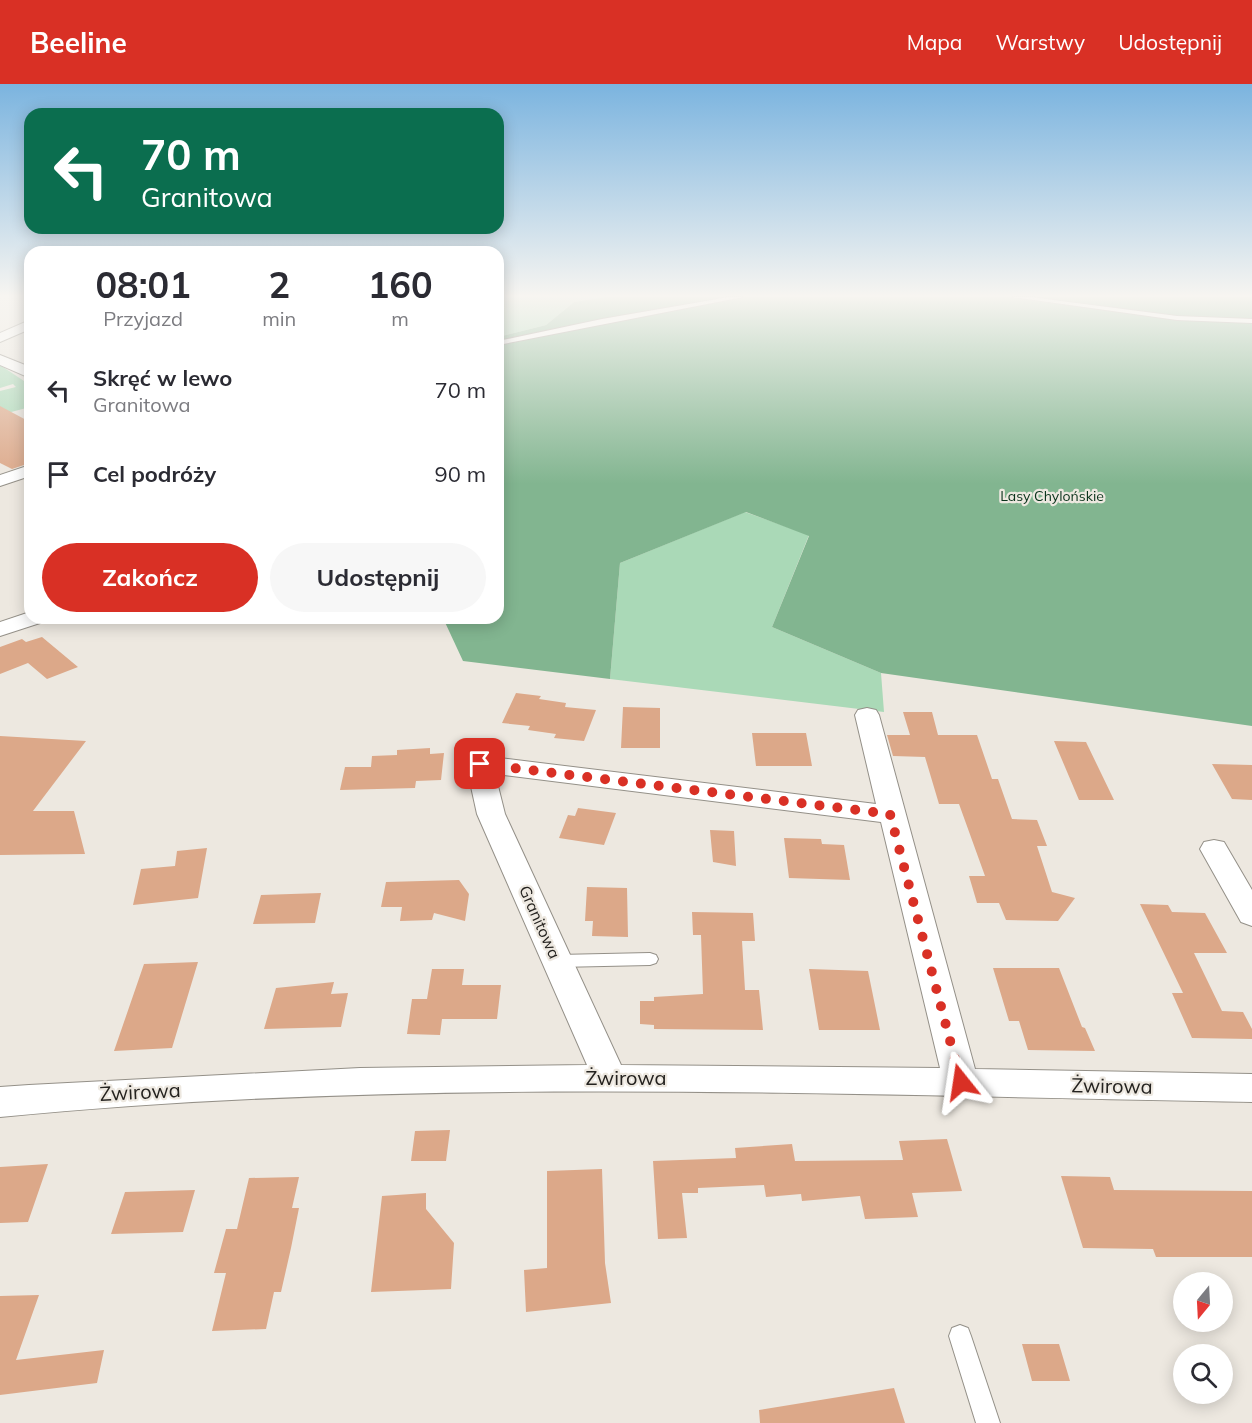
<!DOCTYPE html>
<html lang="pl">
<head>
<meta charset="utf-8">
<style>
	:root { --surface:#fff; --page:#f7f7f7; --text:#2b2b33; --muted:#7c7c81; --accent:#d93025 }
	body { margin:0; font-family:Mulish,sans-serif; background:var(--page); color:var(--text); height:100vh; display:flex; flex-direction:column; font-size:22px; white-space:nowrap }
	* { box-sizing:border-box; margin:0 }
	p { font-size:20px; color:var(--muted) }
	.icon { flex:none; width:33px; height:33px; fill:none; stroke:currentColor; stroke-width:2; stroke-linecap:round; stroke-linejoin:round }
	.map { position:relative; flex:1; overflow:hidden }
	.panel { position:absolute; left:24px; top:162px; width:480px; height:378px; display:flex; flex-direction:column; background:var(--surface); border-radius:18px; box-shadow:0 3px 15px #0003 }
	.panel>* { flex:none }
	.banner { position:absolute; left:24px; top:24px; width:480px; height:126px; border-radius:18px; box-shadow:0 3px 15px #0003; background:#0b6e4f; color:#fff; overflow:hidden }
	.needle { width:39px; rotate:198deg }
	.tools { position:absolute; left:1173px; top:1188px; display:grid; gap:12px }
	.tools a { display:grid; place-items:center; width:60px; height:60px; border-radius:50%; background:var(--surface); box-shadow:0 3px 15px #0003; font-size:30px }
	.pin { position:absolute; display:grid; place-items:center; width:51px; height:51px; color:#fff; margin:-26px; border-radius:12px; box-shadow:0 3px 9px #0006 }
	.me { position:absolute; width:66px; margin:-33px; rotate:345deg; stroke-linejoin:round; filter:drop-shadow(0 0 4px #0008) }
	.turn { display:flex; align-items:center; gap:21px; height:126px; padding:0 18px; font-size:27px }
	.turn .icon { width:78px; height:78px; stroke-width:2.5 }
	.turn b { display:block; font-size:42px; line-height:51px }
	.eta { display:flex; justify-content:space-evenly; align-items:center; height:102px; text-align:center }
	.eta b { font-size:36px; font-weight:700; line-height:42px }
	.action { display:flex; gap:12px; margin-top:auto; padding:12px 18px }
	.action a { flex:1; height:69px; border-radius:36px; background:var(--accent); color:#fff; font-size:24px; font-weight:700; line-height:69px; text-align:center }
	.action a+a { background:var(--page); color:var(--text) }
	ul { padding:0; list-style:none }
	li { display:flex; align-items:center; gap:18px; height:84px; padding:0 18px }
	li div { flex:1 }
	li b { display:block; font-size:22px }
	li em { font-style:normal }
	header { display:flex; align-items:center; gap:36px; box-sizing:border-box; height:84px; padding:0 30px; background:var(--accent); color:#fff }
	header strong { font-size:28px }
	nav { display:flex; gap:33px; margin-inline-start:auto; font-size:21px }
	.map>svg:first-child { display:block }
	.green { fill:#aad9b7 }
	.forest { fill:#82b590 }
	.building { fill:#dca889 }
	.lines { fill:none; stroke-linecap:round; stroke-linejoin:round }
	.lane-casing { stroke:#949088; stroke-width:2 }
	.street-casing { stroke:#949088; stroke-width:2 }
	.lane { fill:#fff; fill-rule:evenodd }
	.street { fill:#fff; fill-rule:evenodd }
	.route { stroke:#d93025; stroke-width:10; stroke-dasharray:0 18 }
	.labels { text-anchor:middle; stroke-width:4.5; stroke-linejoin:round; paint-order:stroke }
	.far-park-label { font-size:14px; fill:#09321a; stroke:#ede8e0 }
	.street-label { font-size:16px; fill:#24221f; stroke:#ede8e0 }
	.near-street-label { font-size:20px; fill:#24221f; stroke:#ede8e0 }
</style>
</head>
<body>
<header>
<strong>Beeline</strong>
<nav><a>Mapa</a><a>Warstwy</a><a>Udostępnij</a></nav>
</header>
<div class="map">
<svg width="1252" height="1339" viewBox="0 0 1252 1339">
	<rect width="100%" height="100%" fill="#ede8e0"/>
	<path class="green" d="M498 213H606L574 218 546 241 498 253Z
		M0 281 30 301V323L0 331V307L16 303 13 300 0 304Z
		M745 428 809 451 772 543 881 589 884 628 610 595 620 479Z"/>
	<path class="forest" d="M606 213H1252V642L881 589 772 543 809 452 746 428 620 479 610 595 463 577 443 534H498V253L546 241 574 218Z"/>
	<path class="building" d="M0 322 30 338V379L12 385 0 379Z
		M42 553 78 583 47 595 28 579 0 590V563L22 555 26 558Z
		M516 609 541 612 539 615 566 619 565 623 596 626 584 657 554 654 556 650 528 646 530 642 502 639Z
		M623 623 660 624V664H621Z
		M903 628H932L938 651H977L992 695H998L1012 735 1037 736 1047 762H1037L1052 808 1075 814 1058 837 1006 836 999 819H977L969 792H985L959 720H939L925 673 893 672 887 651H910Z
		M752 649H806L812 682H756Z
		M0 652 86 657 33 727H74L85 770 0 771Z
		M1054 657 1086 658 1114 716H1079Z
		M430 664V670L444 669 441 696 416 697 415 704 340 706 345 683H371L372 672 397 671V666Z
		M1212 680 1252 681V716L1232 715Z
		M578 724 616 729 604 761 559 754 568 731 575 732Z
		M710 746 734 747 736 782 713 778Z
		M784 754 821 755 822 760 844 761 850 796 789 794Z
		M207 764 198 814 133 821 141 785 175 782 177 767Z
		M459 796 469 810 465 837 434 829 432 836 400 837 402 823H381L386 798Z
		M587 803 627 804 628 853 592 852 593 837H585Z
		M321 809 315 839 253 840 261 811Z
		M1140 820 1168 821 1172 828 1205 829 1227 869H1194L1222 927 1243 928 1252 945V955L1192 954 1172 909H1183Z
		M692 828 753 829 755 857H742L745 906H759L763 946 654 945V941L640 940V917H654V913L703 910 701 851H693Z
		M198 878 172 964 114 967 144 880Z
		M993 884H1059L1082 943 1085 944 1095 967 1028 966 1019 937H1009Z
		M432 885H464L462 901H501L497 935H442L440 951 407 950 412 915H427Z
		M809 885 868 887 880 946H819Z
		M334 898 331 910 348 909 341 943 264 945 276 904Z
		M450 1046 446 1077H411L415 1047Z
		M947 1055 962 1107 912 1109 918 1133 865 1135 860 1112 802 1117 801 1110 766 1113 764 1101 698 1104V1109H682L687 1154 658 1155 653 1077 736 1074 735 1064 792 1060 795 1077 903 1076 899 1057Z
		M48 1080 28 1138 0 1139V1083Z
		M602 1085 605 1179 611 1219 526 1228 524 1186 547 1184V1087Z
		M1061 1092 1110 1093 1114 1106 1252 1107V1173H1156L1153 1165 1083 1164Z
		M299 1093 292 1124H299L291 1164 281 1208H274L266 1245 212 1247 226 1189H214L226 1145H237L249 1094Z
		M195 1106 183 1148 111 1150 125 1108Z
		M426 1109V1125L454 1159 451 1205 371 1208 382 1112Z
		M39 1211 16 1276 104 1266 97 1299 0 1311V1212Z
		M1022 1260H1059L1070 1297H1032Z
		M894 1304 905 1339H760L759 1326Z"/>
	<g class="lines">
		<defs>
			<path id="lane" d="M729 213H743L498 261V257L602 235Z
				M1012 213H1030L1177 232 1252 235V239L1177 236Z
				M650 869 656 871 658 875 656 879 650 881 558 883 552 881 550 877 552 873 558 871Z
				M960 1241 968 1244 971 1252 1000 1339H976L949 1252 952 1244Z"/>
			<path id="street" d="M30 236V245L0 258V249Z
				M0 271 30 283V294L0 281Z
				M30 381V392L0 402V391Z
				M30 528V534H43L40 539 0 552V538Z
				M867 624 876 626 879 631 975 985 1252 990V1018C836 1011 415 992 0 1033V1003L29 1001 360 984 587 981 477 730 463 666 467 661 476 658 485 661 491 673 876 720 855 631 858 626ZM495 690 881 738 940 984 621 981 505 730Z
				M1214 756 1224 758 1252 806V842L1241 838 1200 765 1204 758Z"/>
		</defs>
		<use href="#lane" class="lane-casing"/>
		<use href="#street" class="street-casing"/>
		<use href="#lane" class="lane"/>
		<use href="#street" class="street"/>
	</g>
	<linearGradient id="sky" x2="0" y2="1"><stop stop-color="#7bb4df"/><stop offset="0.53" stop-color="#f7f5f1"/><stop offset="1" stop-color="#f7f5f1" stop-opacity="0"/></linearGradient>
	<rect width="1252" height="400" fill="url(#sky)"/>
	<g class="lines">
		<path class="route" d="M480 680 890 730 961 998"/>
	</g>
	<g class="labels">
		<g class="far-park-label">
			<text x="1052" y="417">Lasy Chylońskie</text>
		</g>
		<g class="street-label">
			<text transform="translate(540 838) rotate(66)" y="6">Granitowa</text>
		</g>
		<g class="near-street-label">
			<text x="626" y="1001">Żwirowa</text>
			<text transform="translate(1112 1002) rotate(1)" y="7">Żwirowa</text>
			<text transform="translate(140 1008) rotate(-3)" y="7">Żwirowa</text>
		</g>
	</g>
</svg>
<div class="tools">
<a><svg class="needle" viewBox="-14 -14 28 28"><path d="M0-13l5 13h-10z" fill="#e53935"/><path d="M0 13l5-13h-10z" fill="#7c7c81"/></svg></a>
<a><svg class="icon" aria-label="search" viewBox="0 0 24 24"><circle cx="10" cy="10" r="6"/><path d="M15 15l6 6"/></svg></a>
</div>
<div class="pin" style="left:480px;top:680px;background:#d93025"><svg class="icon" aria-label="arrive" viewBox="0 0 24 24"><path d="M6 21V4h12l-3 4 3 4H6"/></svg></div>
<svg class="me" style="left:961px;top:998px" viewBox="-20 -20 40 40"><path d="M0-17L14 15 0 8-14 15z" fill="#d93025" stroke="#fff" stroke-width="4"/></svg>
<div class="banner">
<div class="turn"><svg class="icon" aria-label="left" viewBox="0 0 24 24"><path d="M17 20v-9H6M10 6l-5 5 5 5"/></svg><div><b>70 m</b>Granitowa</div></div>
</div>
<section class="panel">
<div class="eta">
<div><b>08:01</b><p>Przyjazd</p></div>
<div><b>2</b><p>min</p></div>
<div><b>160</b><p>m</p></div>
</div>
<ul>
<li><svg class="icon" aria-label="left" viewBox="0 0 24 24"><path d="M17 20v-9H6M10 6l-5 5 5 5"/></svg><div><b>Skręć w lewo</b><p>Granitowa</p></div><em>70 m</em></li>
<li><svg class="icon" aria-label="arrive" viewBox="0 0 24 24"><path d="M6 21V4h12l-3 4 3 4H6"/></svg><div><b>Cel podróży</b></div><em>90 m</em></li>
</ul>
<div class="action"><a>Zakończ</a><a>Udostępnij</a></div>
</section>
</div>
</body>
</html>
